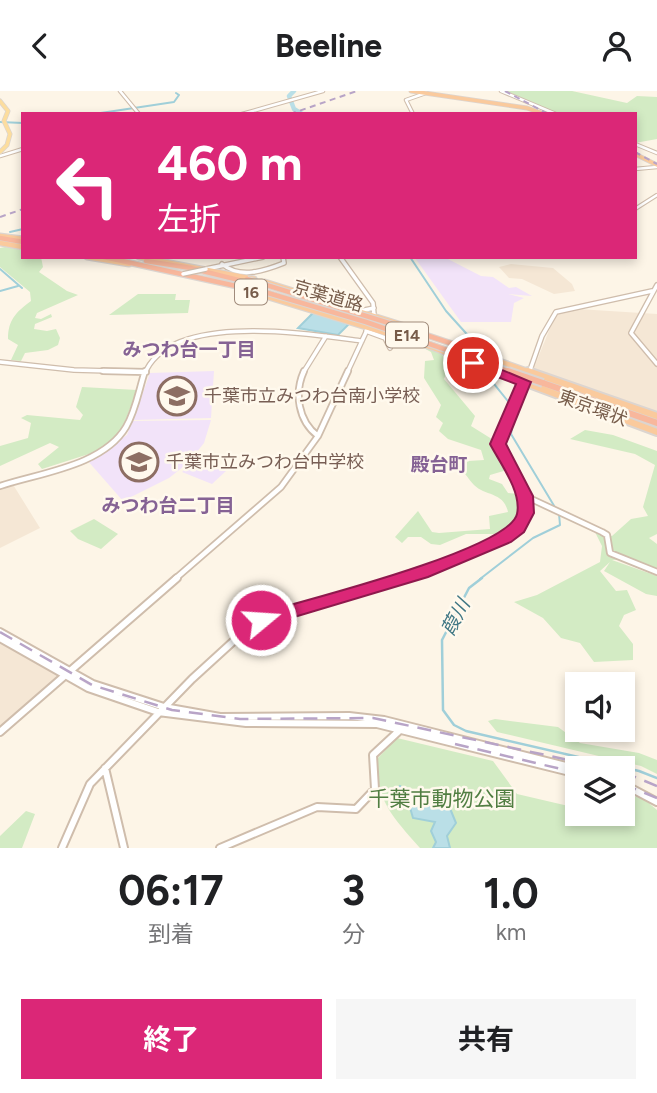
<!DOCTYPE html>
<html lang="ja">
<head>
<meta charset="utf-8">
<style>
	:root { --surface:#fff; --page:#f6f6f6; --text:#202124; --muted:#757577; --accent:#db2777 }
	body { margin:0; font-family:Figtree,"Noto Sans JP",sans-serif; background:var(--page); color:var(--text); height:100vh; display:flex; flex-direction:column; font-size:26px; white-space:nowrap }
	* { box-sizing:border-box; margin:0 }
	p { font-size:23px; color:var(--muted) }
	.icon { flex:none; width:38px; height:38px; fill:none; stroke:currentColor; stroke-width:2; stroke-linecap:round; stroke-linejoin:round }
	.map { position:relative; height:757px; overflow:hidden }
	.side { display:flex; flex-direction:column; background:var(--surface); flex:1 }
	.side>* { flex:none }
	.top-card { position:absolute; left:21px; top:21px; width:616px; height:147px; border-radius:0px; box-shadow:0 4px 10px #0003; background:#db2777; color:#fff; overflow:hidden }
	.controls { position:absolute; left:565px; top:581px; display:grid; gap:14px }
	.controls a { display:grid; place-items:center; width:70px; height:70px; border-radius:0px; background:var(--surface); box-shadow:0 4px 10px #0003; font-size:35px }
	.pin { position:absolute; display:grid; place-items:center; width:60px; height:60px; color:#fff; margin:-30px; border:4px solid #fff; border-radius:50%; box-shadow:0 2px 7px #0007 }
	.me { position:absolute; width:77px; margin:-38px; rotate:72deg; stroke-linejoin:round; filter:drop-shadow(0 0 5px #0008) }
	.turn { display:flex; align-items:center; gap:24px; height:147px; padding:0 21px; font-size:32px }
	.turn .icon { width:91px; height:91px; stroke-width:2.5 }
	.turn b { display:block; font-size:49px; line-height:60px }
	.eta { display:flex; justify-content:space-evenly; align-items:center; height:119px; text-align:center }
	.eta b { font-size:42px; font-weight:700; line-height:49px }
	.button { display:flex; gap:14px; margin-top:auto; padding:14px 21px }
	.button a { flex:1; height:80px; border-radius:0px; background:var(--accent); color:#fff; font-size:28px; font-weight:700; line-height:80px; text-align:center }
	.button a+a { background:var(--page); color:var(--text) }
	header { display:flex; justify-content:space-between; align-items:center; height:91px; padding:0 21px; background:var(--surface); font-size:32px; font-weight:700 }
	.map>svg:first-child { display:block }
	.residential { fill:#f5e7d5 }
	.education { fill:#f2e3f9 }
	.green { fill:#d3ebc4 }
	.water { fill:#badfe7; stroke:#a0cfd9; stroke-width:2 }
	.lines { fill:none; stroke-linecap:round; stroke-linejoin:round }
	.stream-far1 { stroke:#a0cfd9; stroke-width:2 }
	.stream { stroke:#a0cfd9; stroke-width:2.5 }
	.river { stroke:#badfe7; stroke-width:4.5 }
	.tertiary-far3-casing { stroke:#cfbdac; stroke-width:4.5 }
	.tertiary-far2-casing { stroke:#cfbdac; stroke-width:6 }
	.tertiary-far1-casing { stroke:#cfbdac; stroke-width:8 }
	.tertiary-casing { stroke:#cfbdac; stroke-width:10 }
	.primary-casing { stroke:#dcd5d0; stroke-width:5 }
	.trunk-far2-casing { stroke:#dcd5d0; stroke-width:5 }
	.trunk-far1-casing { stroke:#dcd5d0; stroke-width:7 }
	.trunk-casing { stroke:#dcd5d0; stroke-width:10 }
	.motorway-far1-casing { stroke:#dcd5d0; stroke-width:7 }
	.motorway-casing { stroke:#dcd5d0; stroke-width:10 }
	.tertiary-far3 { stroke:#fff; stroke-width:2.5 }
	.tertiary-far2 { stroke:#fff; stroke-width:3.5 }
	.tertiary-far1 { stroke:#fff; stroke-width:4.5 }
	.tertiary { stroke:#fff; stroke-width:6 }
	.primary { stroke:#fcdd9e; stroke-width:3.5 }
	.trunk-far2 { stroke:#faca9d; stroke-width:3.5 }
	.trunk-far1 { stroke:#faca9d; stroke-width:4.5 }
	.trunk { stroke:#faca9d; stroke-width:6 }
	.motorway-far1 { stroke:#f8b79c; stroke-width:4.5 }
	.motorway { stroke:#f8b79c; stroke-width:6 }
	.rail-far1 { stroke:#b8a4c7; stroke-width:2; stroke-dasharray:6 4.5; stroke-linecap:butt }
	.rail { stroke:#b8a4c7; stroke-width:2.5; stroke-dasharray:14 9; stroke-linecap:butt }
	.tertiary-bridge-casing { stroke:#cfbdac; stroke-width:6; stroke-linecap:butt }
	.motorway-bridge-far1-casing { stroke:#dcd5d0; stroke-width:7; stroke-linecap:butt }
	.motorway-bridge-casing { stroke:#dcd5d0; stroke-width:10; stroke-linecap:butt }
	.tertiary-bridge { stroke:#fff; stroke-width:3.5 }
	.motorway-bridge-far1 { stroke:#f8b79c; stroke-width:4.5 }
	.motorway-bridge { stroke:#f8b79c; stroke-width:6 }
	.route { fill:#db2777; stroke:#8e194d; stroke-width:2 }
	.labels { text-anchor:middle; stroke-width:5; stroke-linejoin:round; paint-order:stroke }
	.shield { fill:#fff9ed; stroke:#a08b7b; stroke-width:2 }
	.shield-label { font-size:16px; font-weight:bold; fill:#775c4a }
	.street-label { font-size:18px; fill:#775c4a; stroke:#fff9ed }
	.education-label { font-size:18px; fill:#785e54; stroke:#fff9ed; text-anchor:start }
	.neighbourhood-label { font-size:19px; font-weight:bold; fill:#856294; stroke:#fff9ed }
	.water-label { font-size:19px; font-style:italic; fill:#407784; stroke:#fff9ed }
	.near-park-label { font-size:21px; fill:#517e42; stroke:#fff9ed }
</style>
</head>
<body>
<header><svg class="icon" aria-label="back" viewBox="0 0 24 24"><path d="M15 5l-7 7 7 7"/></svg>Beeline<svg class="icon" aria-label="person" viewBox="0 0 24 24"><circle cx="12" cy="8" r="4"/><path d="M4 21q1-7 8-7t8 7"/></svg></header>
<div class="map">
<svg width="657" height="757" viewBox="0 0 657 757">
	<rect width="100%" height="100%" fill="#fdf5e7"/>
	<path class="residential" d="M511 173 553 177 572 193 575 200 554 203 522 188 509 187 499 176Z
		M578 218 657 223V322L533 279 555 225 563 220Z
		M12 392 40 437 0 457V396Z
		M0 551 58 585 0 636Z"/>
	<path class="education" d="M444 166 481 185 493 186 509 197 516 196 532 205 508 203 524 207 514 212 511 231H461L415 167Z
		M214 280 211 327 133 329 150 282Z
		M211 329 204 352 188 372 169 387 123 410 87 369 127 344 132 330Z
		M194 370 226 380 212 393 182 381Z"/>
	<path class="green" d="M506 0H572L627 12 637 5 657 6V48L635 52V23H559Z
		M5 156 23 159V166H41L43 176 39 181 67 200 78 204 37 222 35 227 41 228 51 223 52 226 35 233 34 238 47 240 56 238 60 247 58 254 48 259 25 262 21 270 11 269 18 254 8 248C8 229 16 221 31 210L30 201 0 176V157Z
		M138 203H176L175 209H190L188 222 109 224Z
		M418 254 441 262 449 274 444 288 475 325 471 335 495 350 507 379 490 384 489 388 502 393 508 402 519 403C526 423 518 430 504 443H466L440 454 431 453 421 446H408L402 452 395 446 418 420 432 441 439 442 490 438 489 425 508 421C504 401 485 405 474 394 467 387 465 379 454 375L453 371 484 369 481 359 448 348 439 340 443 332 436 326 441 314 424 287 425 270 434 269 431 261Z
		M82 296 137 299 121 341 110 352 92 362 42 378 38 373 59 356 50 352 0 375V355L28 347 31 332 21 327 27 324 80 329 83 324 76 316Z
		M585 339 613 344 657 360V443L649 447 657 453V481L629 468 612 469 657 485V505L646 503 604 480 610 471 600 480 616 500 627 499 636 519 624 524 619 535 633 553V569L594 571 580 552 561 547 543 527 514 511 537 504 600 471 602 455 595 441 612 445 631 428 648 425 643 416 655 374 635 363 570 348Z
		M94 428 118 443 101 458 78 448 70 440Z
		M495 628 558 636 580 652 639 662 657 669V683L641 675 497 641 488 630Z
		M397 647 493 670 517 703 577 717 578 723H623V702L644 708 657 719V757H420C392 725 379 713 375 670Z
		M26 720 35 723 22 757H0V745Z"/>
	<path class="water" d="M314 221 349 233 338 244 298 237Z
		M400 695 423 710 449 715 456 732 447 745 450 757H433L436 751 431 740 435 731 413 727 409 713 394 701Z"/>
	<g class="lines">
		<path class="stream-far1" d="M94 23 174 11 179 4 176 2
			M0 31 23 32
			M10 141 23 138
			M410 166 446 220 483 261
			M0 178 22 197
			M0 200 18 195
			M482 278 511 314
			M515 319 511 343 556 418
			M480 488 533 447 560 434 559 423"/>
		<path class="stream" d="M482 487 469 497 442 549 443 619 454 634 466 640 639 680 657 687"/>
		<path class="river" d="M294 0 289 5 294 18 302 23"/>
		<defs>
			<path id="tertiary-far3" d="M120 0 139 23
				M501 0 556 23
				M242 23 323 0
				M413 23 406 9 426 2
				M635 53 657 62
				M0 65 23 58
				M635 78 657 76
				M635 118 657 104"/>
			<path id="tertiary-far2" d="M340 166 373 212 374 224 347 282
				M222 173C240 188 264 180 284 172L283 166
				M206 178 263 166
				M657 194 631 242 657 273
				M360 220 374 217
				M366 240 385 247 390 257
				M0 271 74 279 146 281
				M145 282C171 220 309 243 362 250
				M303 282 326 245
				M529 282 542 245 556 221 652 200"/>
			<path id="tertiary-far1" d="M103 280 146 281
				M304 280C294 302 298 330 318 345
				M528 283 529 280
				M0 395C39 382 103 375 126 336 136 319 139 298 145 280
				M525 405 602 441 607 444 610 462 657 481
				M175 488 281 396 318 345 348 280
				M400 488C444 475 499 460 526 421L524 403 498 353 524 291"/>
			<path id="tertiary" d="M0 541 93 593 164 616 220 626 349 625 384 629 578 678
				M0 547 88 597 158 621 246 632 377 633 578 683
				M0 641 177 487
				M105 677 124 757
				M623 693 657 711
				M62 757 90 693 192 588 249 536 269 525 406 487
				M220 757 317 716 356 718 375 698 373 664 401 638"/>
			<path id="primary" d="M0 10 8 20 4 30 10 43 7 54 0 61"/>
			<path id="trunk-far2" d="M411 0 527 17 544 23
				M635 63 657 74"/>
			<path id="trunk-far1" d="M0 145 23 148
				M0 152 23 156
				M87 166 129 173
				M139 166 254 188
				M265 191 418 239
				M242 198 431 256 499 282
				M457 255 533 282"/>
			<path id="trunk" d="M494 280 657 341
				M528 280 657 325"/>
			<path id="motorway-far1" d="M0 147 23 151
				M104 166 268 202
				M146 170 191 177
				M190 177 263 195
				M408 238 462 256"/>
			<path id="motorway" d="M543 292 657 332"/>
		</defs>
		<use href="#tertiary-far3" class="tertiary-far3-casing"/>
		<use href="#tertiary-far2" class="tertiary-far2-casing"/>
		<use href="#tertiary-far1" class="tertiary-far1-casing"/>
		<use href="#tertiary" class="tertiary-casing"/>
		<use href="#primary" class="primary-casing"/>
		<use href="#trunk-far2" class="trunk-far2-casing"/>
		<use href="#trunk-far1" class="trunk-far1-casing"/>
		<use href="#trunk" class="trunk-casing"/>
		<use href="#motorway-far1" class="motorway-far1-casing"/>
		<use href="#motorway" class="motorway-casing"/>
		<use href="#tertiary-far3" class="tertiary-far3"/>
		<use href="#tertiary-far2" class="tertiary-far2"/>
		<use href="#tertiary-far1" class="tertiary-far1"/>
		<use href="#tertiary" class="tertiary"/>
		<use href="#primary" class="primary"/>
		<use href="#trunk-far2" class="trunk-far2"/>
		<use href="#trunk-far1" class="trunk-far1"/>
		<use href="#trunk" class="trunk"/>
		<use href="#motorway-far1" class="motorway-far1"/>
		<use href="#motorway" class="motorway"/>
		<path class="rail-far1" d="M505 0 548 23
			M290 23 357 0
			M635 61 657 73
			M0 126 23 118"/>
		<path class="rail" d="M0 541 92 594 172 619 240 628 373 627 606 677
			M455 653 578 682
			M623 681 657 695
			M623 693 657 707"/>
		<defs>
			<path id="tertiary-bridge" d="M183 183 206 178"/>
			<path id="motorway-bridge-far1" d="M247 188 408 238
				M268 202 366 231 513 282"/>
			<path id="motorway-bridge" d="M508 280 543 292"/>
		</defs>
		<use href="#tertiary-bridge" class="tertiary-bridge-casing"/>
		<use href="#motorway-bridge-far1" class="motorway-bridge-far1-casing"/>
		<use href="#motorway-bridge" class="motorway-bridge-casing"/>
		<use href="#tertiary-bridge" class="tertiary-bridge"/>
		<use href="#motorway-bridge-far1" class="motorway-bridge-far1"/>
		<use href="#motorway-bridge" class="motorway-bridge"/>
	</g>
	<path class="route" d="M468 269H478L531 291 506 353 533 405 534 422 524 441 511 451 428 486 261 536 254 534 251 529 254 524C295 512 509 459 517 423 522 401 500 372 490 353L516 293 468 275Z"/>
	<defs>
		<symbol id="school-ring" viewBox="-11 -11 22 22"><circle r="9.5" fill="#fff9ed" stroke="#8d6e63" stroke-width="1.5"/><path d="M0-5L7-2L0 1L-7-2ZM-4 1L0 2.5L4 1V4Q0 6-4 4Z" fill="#8d6e63"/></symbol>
	</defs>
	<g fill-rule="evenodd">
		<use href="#school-ring" x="155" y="283" width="44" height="44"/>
		<use href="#school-ring" x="117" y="349" width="44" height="44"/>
	</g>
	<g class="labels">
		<g class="shield">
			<rect x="235" y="188.5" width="32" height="25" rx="5"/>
			<rect x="386" y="231.5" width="42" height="25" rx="5"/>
		</g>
		<g class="shield-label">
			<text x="251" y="207">16</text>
			<text x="407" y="250">E14</text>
		</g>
		<g class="street-label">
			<text transform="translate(328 205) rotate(16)" y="6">京葉道路</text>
			<text transform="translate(593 317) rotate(20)" y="6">東京環状</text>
		</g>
		<g class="education-label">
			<text x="204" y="311">千葉市立みつわ台南小学校</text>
			<text x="166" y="377">千葉市立みつわ台中学校</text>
		</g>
		<g class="neighbourhood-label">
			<text x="189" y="265">みつわ台一丁目</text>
			<text x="439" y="380">殿台町</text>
			<text x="168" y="421">みつわ台二丁目</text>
		</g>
		<g class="water-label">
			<text transform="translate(455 526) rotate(-62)" y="7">葭川</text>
		</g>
		<g class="near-park-label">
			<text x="442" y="715">千葉市動物公園</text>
		</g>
	</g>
</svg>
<div class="controls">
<a><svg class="icon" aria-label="sound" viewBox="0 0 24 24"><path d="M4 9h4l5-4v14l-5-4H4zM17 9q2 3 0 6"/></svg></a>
<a><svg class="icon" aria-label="layers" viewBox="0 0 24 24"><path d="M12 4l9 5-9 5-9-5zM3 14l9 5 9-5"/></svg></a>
</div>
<div class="pin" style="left:473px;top:272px;background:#d93025"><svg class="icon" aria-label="arrive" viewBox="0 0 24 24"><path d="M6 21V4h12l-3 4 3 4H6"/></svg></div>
<svg class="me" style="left:261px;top:529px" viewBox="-20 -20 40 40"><circle r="17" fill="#db2777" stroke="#fff" stroke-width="3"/><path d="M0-11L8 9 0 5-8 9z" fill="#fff"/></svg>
<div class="top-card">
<div class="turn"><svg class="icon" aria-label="left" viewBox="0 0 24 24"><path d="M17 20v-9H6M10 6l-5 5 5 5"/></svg><div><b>460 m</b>左折</div></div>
</div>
</div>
<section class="side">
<div class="eta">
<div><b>06:17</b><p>到着</p></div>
<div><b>3</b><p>分</p></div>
<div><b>1.0</b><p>km</p></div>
</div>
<div class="button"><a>終了</a><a>共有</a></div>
</section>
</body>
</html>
